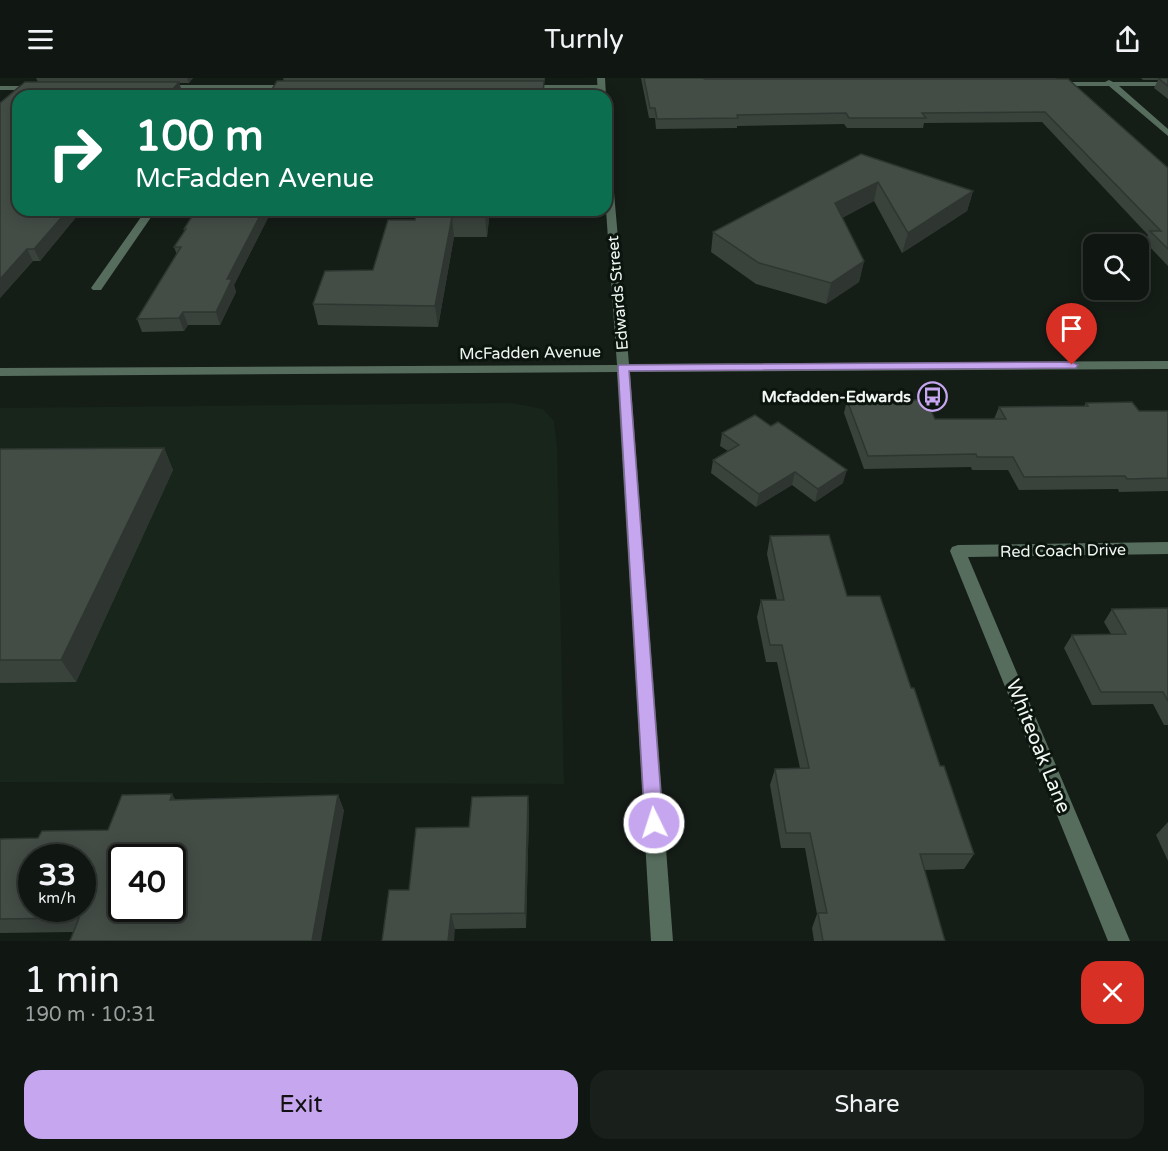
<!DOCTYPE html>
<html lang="en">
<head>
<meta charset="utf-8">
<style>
	:root { --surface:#101611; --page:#191f1a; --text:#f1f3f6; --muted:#9c9f9f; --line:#303531; --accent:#c7a6f0 }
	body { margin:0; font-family:"Varela Round",sans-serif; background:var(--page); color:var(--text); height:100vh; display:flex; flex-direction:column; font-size:22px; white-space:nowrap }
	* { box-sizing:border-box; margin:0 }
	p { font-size:20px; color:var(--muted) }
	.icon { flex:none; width:33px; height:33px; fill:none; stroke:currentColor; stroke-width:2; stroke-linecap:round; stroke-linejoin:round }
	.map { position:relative; height:863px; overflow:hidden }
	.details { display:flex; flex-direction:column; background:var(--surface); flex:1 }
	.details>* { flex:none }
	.top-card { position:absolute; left:12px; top:12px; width:600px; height:126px; border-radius:18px; box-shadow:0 3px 15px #0003,0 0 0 2px var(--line); background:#0b6e4f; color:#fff; overflow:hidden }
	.tools { position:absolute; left:1083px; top:156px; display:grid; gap:12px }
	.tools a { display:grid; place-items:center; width:66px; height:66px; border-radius:12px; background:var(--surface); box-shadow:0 3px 15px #0003,0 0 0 2px var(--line); font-size:30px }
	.speed { position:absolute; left:18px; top:766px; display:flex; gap:12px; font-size:30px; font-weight:700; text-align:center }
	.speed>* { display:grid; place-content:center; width:78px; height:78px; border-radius:50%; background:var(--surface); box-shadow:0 3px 15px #0003,0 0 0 2px var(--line); line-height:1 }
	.speed small { font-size:15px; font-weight:400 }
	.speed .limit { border:3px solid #111; border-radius:9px; background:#fff; color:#111 }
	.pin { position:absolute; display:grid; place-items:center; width:51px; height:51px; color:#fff; margin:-62px -26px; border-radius:50% 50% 50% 0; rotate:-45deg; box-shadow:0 0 6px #0007 }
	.pin .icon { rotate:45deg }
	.me { position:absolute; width:66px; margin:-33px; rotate:356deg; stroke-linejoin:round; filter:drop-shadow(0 0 4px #0008) }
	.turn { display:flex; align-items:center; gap:21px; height:126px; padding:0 24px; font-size:27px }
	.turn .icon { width:78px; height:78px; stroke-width:2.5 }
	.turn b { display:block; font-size:42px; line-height:51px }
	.round { display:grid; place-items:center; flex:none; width:63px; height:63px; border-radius:18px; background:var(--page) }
	.head { display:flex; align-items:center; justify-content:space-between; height:102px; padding:0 24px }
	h1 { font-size:36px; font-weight:600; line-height:45px }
	.primary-button { display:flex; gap:12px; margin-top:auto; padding:12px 24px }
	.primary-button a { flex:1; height:69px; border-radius:18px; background:var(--accent); color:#111; font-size:24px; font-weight:600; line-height:69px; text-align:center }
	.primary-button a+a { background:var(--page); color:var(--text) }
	header { display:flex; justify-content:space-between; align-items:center; height:78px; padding:0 24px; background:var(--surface); font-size:27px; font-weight:600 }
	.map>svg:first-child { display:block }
	.built { fill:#17251b }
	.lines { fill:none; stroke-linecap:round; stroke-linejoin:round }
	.minor { fill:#566d5d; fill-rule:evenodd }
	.tertiary { fill:#566d5d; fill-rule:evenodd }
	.wall { fill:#3a423c }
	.shaded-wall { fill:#2f3631 }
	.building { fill:#434d46; stroke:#2f3631; stroke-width:1.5; fill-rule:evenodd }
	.route { fill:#c7a6f0; stroke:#816c9c; stroke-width:1.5 }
	.labels { text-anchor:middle; stroke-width:6; stroke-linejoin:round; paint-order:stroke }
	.street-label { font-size:16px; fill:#f1f7f3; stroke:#0c140e }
	.poi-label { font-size:16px; font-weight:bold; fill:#f1f7f3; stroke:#0c140e; text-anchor:end }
	.near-street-label { font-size:20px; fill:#f1f7f3; stroke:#0c140e }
</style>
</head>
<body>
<header><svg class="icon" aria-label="menu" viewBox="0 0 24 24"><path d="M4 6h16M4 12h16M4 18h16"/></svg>Turnly<svg class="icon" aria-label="share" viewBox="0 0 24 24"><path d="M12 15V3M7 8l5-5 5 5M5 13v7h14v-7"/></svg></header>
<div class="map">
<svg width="1168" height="863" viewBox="0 0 1168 863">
	<rect width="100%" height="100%" fill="#151d17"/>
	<path class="built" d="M512 325 543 331 554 343 557 368 564 706 0 704V330Z"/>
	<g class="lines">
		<path class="minor" d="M1109 2 1113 4H1168V8H1119L1168 51V58L1109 8H1055L1051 6 1055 4H1105Z
			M159 7H294L298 9 294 11H162L158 9Z
			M522 7H601L605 9 601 11H522Z
			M0 8H39L43 10 39 12H0Z
			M146 132H156L101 212H93L91 210Z
			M1168 464V476L968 479 1130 863H1108L950 473 952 469 958 467Z"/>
		<path class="tertiary" d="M597 0H605L606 18H598Z
			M606 66 610 69 629 286 1168 283V291L630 294 673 863H651L617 294 0 298V290L617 287 606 132Z"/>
	</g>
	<path class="wall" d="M36 0H193L189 5H179L182 14 178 18H18V132H82L40 183H33L0 220V25L25 4H38Z
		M283 0H545L544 5 284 3Z
		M641 0H1056L1168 90V188L1145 164 1148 157 1042 44 924 45 923 50H847L844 46 737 48V50L656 51 655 40H649Z
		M1141 0H1168V21L1154 10 1158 2H1143Z
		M861 76 973 113 967 133 902 175 874 123 842 140 864 183 859 204 826 226 756 206 711 174 713 154Z
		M196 132H272L234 207 236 214 220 247H188L184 253 142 254 137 241 177 177 174 169 185 153 184 151Z
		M417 132H490L487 159H454L438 249 318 247 313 226 373 192 415 142Z
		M847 322 935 341H994L999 329 1084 328 1086 325 1139 333H1168V413L1119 414 1118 411 1019 412 1008 392H972L971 389 864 391 844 335Z
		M722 355 843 405 815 424 792 407 756 429 711 395 713 382 728 373 720 368Z
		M164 370 173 392 76 604 0 605V371Z
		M770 458 847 518 911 610 974 776 964 791 924 792 945 863H814L812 850 817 836 805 770H781L770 707 775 691 800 690 777 584H766L757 539 761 522H777L767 476Z
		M1168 530V647H1164L1153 626 1092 627 1064 570 1072 557 1111 556 1104 544 1112 531Z
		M338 717 344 733 73 854 0 855V761L38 760 108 752 176 722Z
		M528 718 529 735 526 850 455 851 409 812 469 749Z
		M1168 744V783L1156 757Z"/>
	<path class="shaded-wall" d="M187 0H193L189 5Z
		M179 4 182 14 178 18H167Z
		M878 104 874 123 831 145 835 125Z
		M973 113 967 133 902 175 908 155Z
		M68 132H82L40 183 34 171Z
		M263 132H272L234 207 236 214 220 247 216 234 227 201Z
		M486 132H490L487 159 485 139Z
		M452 139 454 159 438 249 435 228Z
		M27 171 33 183 0 220V201Z
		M864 183 859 204 826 226 831 205Z
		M183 234 188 247 184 253 179 240Z
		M164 370 173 392 76 604 61 582Z
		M847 392 843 405 815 424 818 411Z
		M795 394 792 407 756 429 759 416Z
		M172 716 181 731 170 722Z
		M338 717 344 733 321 863H312Z
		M528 718 529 735 526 850 525 835Z
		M451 836 455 851 454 863H448Z"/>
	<path class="building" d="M644 0H702L705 1H1068L1168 90V171L1150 153H1161L1045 34 922 35 926 40H849L846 35 737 37 738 40 657 41 655 30H650Z
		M1158 0H1168V8Z
		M277 3H544L543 18H268Z
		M25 4H179L167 18H18V132H68L34 171H27L0 201V25Z
		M861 76 973 113 908 155 878 104 835 125 864 183 831 205 759 185 713 154Z
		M196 132H263L227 201H232L216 234H183L179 240 137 241 181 169H174L186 151H184Z
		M417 132H486L485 139H452L435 228 313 226 325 193 373 192 388 142H415Z
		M847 322H926L935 341H1006L999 329 1088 328 1086 325 1132 324 1139 333H1168V400L1127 401 1125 398 1024 399 1013 379H977L976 376 868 378Z
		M755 337 771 348 778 344 847 392 818 411 795 394 759 416 713 382 739 367 722 355Z
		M164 370 61 582H0V371Z
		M829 457 847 518H880L911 610H914L940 688H944L974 776H920L945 863H823L818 835H827L810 755H786L775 691 809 690 782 567H770L761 522H784L770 458Z
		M1168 530V623L1163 614H1101L1072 557 1126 556 1112 531Z
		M172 716 170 722 338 717 312 863H70L79 840 0 841V761L38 760 42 753 108 752 122 717ZM32 780H82V831H32ZM122 780H172V831H122Z
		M528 718 525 835 451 836 448 863H382L389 812H409L416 750 469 749 472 719Z"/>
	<path class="route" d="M1072 284 1078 287 1076 290 629 293 663 745 660 751 654 753 647 751 645 745 618 289 619 287Z"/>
	<defs>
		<symbol id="bus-ring" viewBox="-11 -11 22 22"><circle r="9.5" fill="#0c140e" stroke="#c7a6f0" stroke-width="1.5"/><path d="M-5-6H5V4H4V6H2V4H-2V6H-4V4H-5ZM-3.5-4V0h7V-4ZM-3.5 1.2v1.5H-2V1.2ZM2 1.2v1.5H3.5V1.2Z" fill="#c7a6f0"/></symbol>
	</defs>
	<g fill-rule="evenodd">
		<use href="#bus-ring" x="916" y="302" width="33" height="33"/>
	</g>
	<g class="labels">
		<g class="street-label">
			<text transform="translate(617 215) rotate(-95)" y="6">Edwards Street</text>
			<text transform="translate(530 274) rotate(-1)" y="6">McFadden Avenue</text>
			<text transform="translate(1063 472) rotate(-1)" y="6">Red Coach Drive</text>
		</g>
		<g class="poi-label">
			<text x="911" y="324">Mcfadden-Edwards</text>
		</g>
		<g class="near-street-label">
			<text transform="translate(1039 668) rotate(68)" y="7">Whiteoak Lane</text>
		</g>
	</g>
</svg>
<div class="tools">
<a><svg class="icon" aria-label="search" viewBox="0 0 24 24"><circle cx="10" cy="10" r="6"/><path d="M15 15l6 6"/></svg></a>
</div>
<div class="speed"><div>33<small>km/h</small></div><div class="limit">40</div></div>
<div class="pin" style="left:1072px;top:287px;background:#d93025"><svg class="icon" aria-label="arrive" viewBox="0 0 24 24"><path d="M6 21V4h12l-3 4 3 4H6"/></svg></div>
<svg class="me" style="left:654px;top:745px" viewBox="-20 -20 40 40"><circle r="17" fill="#c7a6f0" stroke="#fff" stroke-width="3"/><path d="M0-11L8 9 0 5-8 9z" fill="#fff"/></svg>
<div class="top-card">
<div class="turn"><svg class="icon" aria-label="right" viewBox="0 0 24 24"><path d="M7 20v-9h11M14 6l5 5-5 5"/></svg><div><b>100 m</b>McFadden Avenue</div></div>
</div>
</div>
<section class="details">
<div class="head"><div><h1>1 min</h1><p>190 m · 10:31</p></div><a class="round" style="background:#d93025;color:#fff"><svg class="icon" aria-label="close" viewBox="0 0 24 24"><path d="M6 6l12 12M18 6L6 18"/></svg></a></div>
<div class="primary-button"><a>Exit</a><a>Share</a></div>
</section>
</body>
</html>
